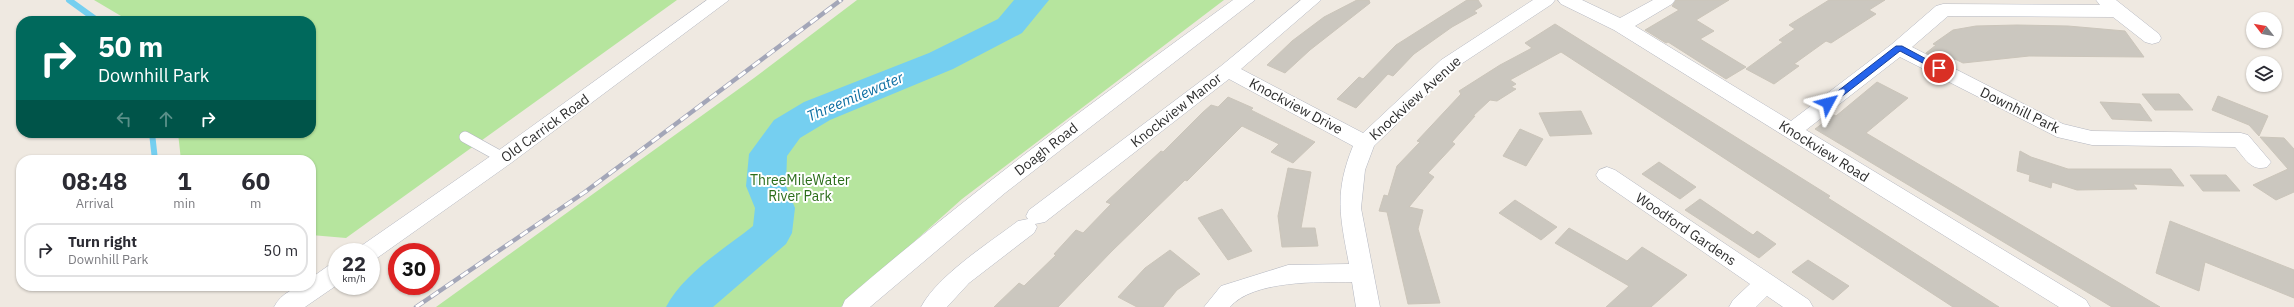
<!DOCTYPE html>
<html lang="en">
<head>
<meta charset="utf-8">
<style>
	:root { --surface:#fff; --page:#f7f7f7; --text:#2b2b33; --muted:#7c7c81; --line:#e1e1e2 }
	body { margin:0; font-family:"IBM Plex Sans",sans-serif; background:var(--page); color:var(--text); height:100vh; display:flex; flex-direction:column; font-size:15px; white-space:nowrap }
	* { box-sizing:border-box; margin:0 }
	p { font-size:13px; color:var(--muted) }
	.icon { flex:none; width:22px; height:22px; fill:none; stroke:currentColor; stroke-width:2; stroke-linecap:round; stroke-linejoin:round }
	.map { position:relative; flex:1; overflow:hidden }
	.panel { position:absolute; left:16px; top:155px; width:300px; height:136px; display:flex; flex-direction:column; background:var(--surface); border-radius:16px; box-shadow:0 1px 3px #0004 }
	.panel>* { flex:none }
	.hud { position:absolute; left:16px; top:16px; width:300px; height:122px; border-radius:16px; box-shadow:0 1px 3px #0004; background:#00695c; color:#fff; overflow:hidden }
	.needle { width:26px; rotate:301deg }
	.fabs { position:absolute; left:2246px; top:12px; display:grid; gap:8px }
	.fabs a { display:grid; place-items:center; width:36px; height:36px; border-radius:50%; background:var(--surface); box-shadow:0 1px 3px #0004; font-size:20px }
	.speed { position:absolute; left:328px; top:243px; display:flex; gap:8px; font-size:20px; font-weight:700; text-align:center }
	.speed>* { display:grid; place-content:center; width:52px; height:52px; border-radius:50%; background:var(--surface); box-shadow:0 1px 3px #0004; line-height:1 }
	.speed small { font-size:10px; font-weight:400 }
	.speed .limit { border:6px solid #d22; background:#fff; color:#111 }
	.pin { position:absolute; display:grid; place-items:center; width:34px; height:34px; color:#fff; margin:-17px; border:2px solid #fff; border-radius:50%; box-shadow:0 1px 4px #0007 }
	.me { position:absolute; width:44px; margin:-22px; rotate:52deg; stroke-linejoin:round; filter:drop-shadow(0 0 3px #0008) }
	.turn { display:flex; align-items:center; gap:14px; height:84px; padding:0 16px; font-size:18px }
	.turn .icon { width:52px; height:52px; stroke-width:2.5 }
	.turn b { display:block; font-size:28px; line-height:34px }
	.lanes { display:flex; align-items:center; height:38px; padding:0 16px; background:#0003; justify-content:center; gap:20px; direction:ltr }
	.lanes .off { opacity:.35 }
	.eta { display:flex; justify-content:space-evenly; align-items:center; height:68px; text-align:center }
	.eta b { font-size:24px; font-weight:700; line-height:28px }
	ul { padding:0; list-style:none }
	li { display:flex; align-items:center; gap:12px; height:54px; margin:0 8px 6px; padding:0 8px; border:2px solid var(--line); border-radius:16px }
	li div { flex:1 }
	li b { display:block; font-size:15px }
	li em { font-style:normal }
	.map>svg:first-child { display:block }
	.green { fill:#b6e59e }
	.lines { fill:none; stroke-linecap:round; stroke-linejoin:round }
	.stream { stroke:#75cff0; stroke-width:6 }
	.river { fill:#75cff0; fill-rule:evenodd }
	.building { fill:#cbc7bf; stroke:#cbc5ba }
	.lane-casing { stroke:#b4b7c1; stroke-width:12 }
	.street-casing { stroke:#b4b7c1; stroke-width:1 }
	.secondary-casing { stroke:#b4b7c1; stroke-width:1 }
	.lane { stroke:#fff; stroke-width:11 }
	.street { fill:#fff; fill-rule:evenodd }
	.secondary { fill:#fff; fill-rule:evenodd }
	.rail-casing { stroke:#a3a6b8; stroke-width:4.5 }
	.rail { stroke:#fff; stroke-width:3; stroke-dasharray:9; stroke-linecap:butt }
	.route { fill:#2563eb; stroke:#184099 }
	.labels { text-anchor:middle; stroke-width:4; stroke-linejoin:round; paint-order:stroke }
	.street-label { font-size:14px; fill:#2e2e2e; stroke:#fff }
	.park-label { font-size:14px; fill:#2c6e1b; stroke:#fff }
	.water-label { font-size:15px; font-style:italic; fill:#0d6fa3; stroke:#fff }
</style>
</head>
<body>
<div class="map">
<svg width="2294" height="307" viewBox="0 0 2294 307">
	<rect width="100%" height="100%" fill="#efe9e1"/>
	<path class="green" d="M94 0H677L346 238 311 235V160H181L178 133H311V21H137L121 16Z
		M857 0H1224L962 199 841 307H436L754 78Z"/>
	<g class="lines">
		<path class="stream" d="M69 0 98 21
			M152 133 155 160"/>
		<path class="river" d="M1014 0H1049L1022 33 953 69 830 120 800 138 787 156 786 186 795 208 792 233 786 244 713 307H666C684 273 723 250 753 226L755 208 746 186 749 154 774 120 804 102 929 53 998 19Z"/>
	</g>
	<path class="building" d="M1357 0H1369L1370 3 1310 50 1285 73 1267 65 1292 41 1324 17Z
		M1467 0H1478L1482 6 1474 11 1477 13 1452 27 1414 54 1393 76 1388 74 1356 108 1337 99 1359 77 1363 79 1396 45Z
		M1676 0H1729L1696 20 1714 31 1700 39 1746 67 1726 79 1668 42 1666 43 1645 30 1679 10 1672 6Z
		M1829 0H1885L1869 10 1876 14 1831 43 1826 41 1794 64 1799 66 1774 84 1746 69 1783 42 1779 40 1795 29 1789 25Z
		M1555 24 1830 196 1828 198 1999 307H1953L1561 52 1510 80 1516 84 1511 87 1516 89 1497 101 1490 100 1473 116H1475L1452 142 1455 144 1428 173 1434 177 1409 207 1423 210 1418 229 1440 303 1408 304 1387 212 1379 211 1384 195 1388 196 1397 166 1420 142 1417 141 1461 94 1459 91 1500 65 1532 48 1525 43Z
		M2017 25 2068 26 2125 31 2144 57 2029 56 1963 63 1955 59 1948 64 1926 53 1936 45 1933 44 1953 30 1976 26Z
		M1877 82 1908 98 1866 133 2160 307H2112L1815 129 1834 115 1836 116Z
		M2142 94H2179L2193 110H2155Z
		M2218 96 2268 116 2259 136 2249 125 2212 110Z
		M1228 97 1253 108 1251 110 1315 142 1293 163 1271 152 1279 144 1242 126 1187 181 1185 180 1112 251 1058 307H994L1019 283 1024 286 1056 255 1054 254 1076 230 1083 233 1111 204 1106 202 1161 151 1163 152 1202 113 1211 105 1218 107Z
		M2100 102 2140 104 2152 121 2112 119Z
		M1581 111 1592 134 1550 136 1539 113Z
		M1520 129 1543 139 1526 166 1503 156Z
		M2260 137 2284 138 2294 149V192L2276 200 2253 185 2288 169Z
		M2020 151 2031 157 2068 169H2171L2184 186 2133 184 2137 189 2077 190 2052 182 2051 188 2029 181 2030 175 2017 171Z
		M1659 162 1696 187 1680 199 1642 174Z
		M1288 168 1311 172 1301 228H1315L1318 246 1282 247 1278 216Z
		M2190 175H2226L2240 191H2203Z
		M1700 199 1753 235 1757 231 1776 244 1759 258 1685 210Z
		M1515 200 1557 227 1541 240 1499 213Z
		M1222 209 1252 251 1228 260 1198 218Z
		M2170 221 2294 270V298L2205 262 2199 291 2156 273Z
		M1569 228 1627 261 1642 247 1687 275 1651 307H1606L1629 286 1555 243Z
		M1170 250 1200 274 1177 290 1163 307H1137L1118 297 1145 268Z
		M1808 260 1849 286 1833 300 1792 272Z"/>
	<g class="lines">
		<defs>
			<path id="lane" d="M465 137 503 158"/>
			<path id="street" d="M1301 0H1321L1241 69 1363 133 1441 60 1533 0H1555L1552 4 1455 68 1374 146 1365 170 1361 208 1380 307H1356L1352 282C1319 282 1253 280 1230 307H1204L1221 286 1288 265 1349 264C1340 216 1334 193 1353 146L1229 79 1045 222 1035 224 1037 227 1034 233 969 283 947 307H921C938 275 989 243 1018 221L1028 219 1026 216 1029 210 1221 66Z
				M1558 0H1582L1620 18 1653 0H1675L1672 4 1635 26 1791 121 1892 44 1936 6 1943 4 2100 5 2096 0H2116L2159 34 2161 38 2159 42 2152 44 2145 42 2113 17 1948 16 1912 47 2063 124 2092 131 2241 133 2248 135 2271 162 2267 167C2251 172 2245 158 2235 147L2092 145 2057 137 1900 57 1806 130 2086 300 2090 307H2059L1614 30 1561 4Z
				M1607 167 1615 170 1809 300 1813 307H1783L1767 296 1756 307H1729L1733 300 1750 284 1599 180 1596 175 1599 170Z"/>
			<path id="secondary" d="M707 0H729L511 163 377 258 371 260V252H357L361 246 495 153Z
				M1233 0H1255L1005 193 870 307H842L845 300C969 193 1100 96 1233 0Z
				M337 264V285L305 307H274C281 293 296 286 311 286V278L328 266Z"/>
		</defs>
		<use href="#lane" class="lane-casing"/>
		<use href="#street" class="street-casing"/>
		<use href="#secondary" class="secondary-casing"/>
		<use href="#lane" class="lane"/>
		<use href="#street" class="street"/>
		<use href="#secondary" class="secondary"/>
		<defs>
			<path id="rail" d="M416 307 585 192 841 0"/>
		</defs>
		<use href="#rail" class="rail-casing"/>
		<use href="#rail" class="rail"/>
	</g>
	<path class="route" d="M1896 46H1902L1943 68 1936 70 1900 51 1831 105H1825V101Z"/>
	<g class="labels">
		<g class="street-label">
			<text transform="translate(1415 98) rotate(-42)" y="5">Knockview Avenue</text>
			<text transform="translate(1296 106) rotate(28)" y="5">Knockview Drive</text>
			<text transform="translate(1176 110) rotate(-38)" y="5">Knockview Manor</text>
			<text transform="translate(2020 110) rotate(26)" y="5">Downhill Park</text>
			<text transform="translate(545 128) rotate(-36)" y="5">Old Carrick Road</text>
			<text transform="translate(1046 149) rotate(-38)" y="5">Doagh Road</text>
			<text transform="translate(1824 151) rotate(32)" y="5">Knockview Road</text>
			<text transform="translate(1686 229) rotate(34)" y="5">Woodford Gardens</text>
		</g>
		<g class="park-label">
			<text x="800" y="185">ThreeMileWater<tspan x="800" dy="16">River Park</tspan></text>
		</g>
		<g class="water-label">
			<text transform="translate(855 97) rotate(-23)" y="5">Threemilewater</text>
		</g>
	</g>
</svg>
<div class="fabs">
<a><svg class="needle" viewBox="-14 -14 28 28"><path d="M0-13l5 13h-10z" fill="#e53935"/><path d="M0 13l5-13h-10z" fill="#7c7c81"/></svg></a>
<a><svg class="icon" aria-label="layers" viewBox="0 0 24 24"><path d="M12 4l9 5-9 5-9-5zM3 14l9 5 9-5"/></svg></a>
</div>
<div class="speed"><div>22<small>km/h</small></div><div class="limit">30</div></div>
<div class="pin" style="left:1939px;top:68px;background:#d93025"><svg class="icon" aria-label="arrive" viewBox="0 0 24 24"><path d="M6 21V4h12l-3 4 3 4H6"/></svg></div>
<svg class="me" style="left:1828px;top:103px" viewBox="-20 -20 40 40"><path d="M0-17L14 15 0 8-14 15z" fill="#2563eb" stroke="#fff" stroke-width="4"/></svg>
<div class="hud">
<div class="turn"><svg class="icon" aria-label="right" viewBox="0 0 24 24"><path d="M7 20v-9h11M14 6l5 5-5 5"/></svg><div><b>50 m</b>Downhill Park</div></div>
<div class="lanes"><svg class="icon off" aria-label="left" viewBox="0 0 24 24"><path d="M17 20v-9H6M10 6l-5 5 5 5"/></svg><svg class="icon off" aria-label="ahead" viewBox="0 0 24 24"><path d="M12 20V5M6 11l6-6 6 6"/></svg><svg class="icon" aria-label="right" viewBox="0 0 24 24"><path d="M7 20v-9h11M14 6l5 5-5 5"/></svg></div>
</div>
<section class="panel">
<div class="eta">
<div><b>08:48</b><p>Arrival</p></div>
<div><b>1</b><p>min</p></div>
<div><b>60</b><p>m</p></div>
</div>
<ul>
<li><svg class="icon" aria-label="right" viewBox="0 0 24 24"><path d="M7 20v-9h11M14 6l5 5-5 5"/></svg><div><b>Turn right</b><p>Downhill Park</p></div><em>50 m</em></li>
</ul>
</section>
</div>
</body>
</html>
